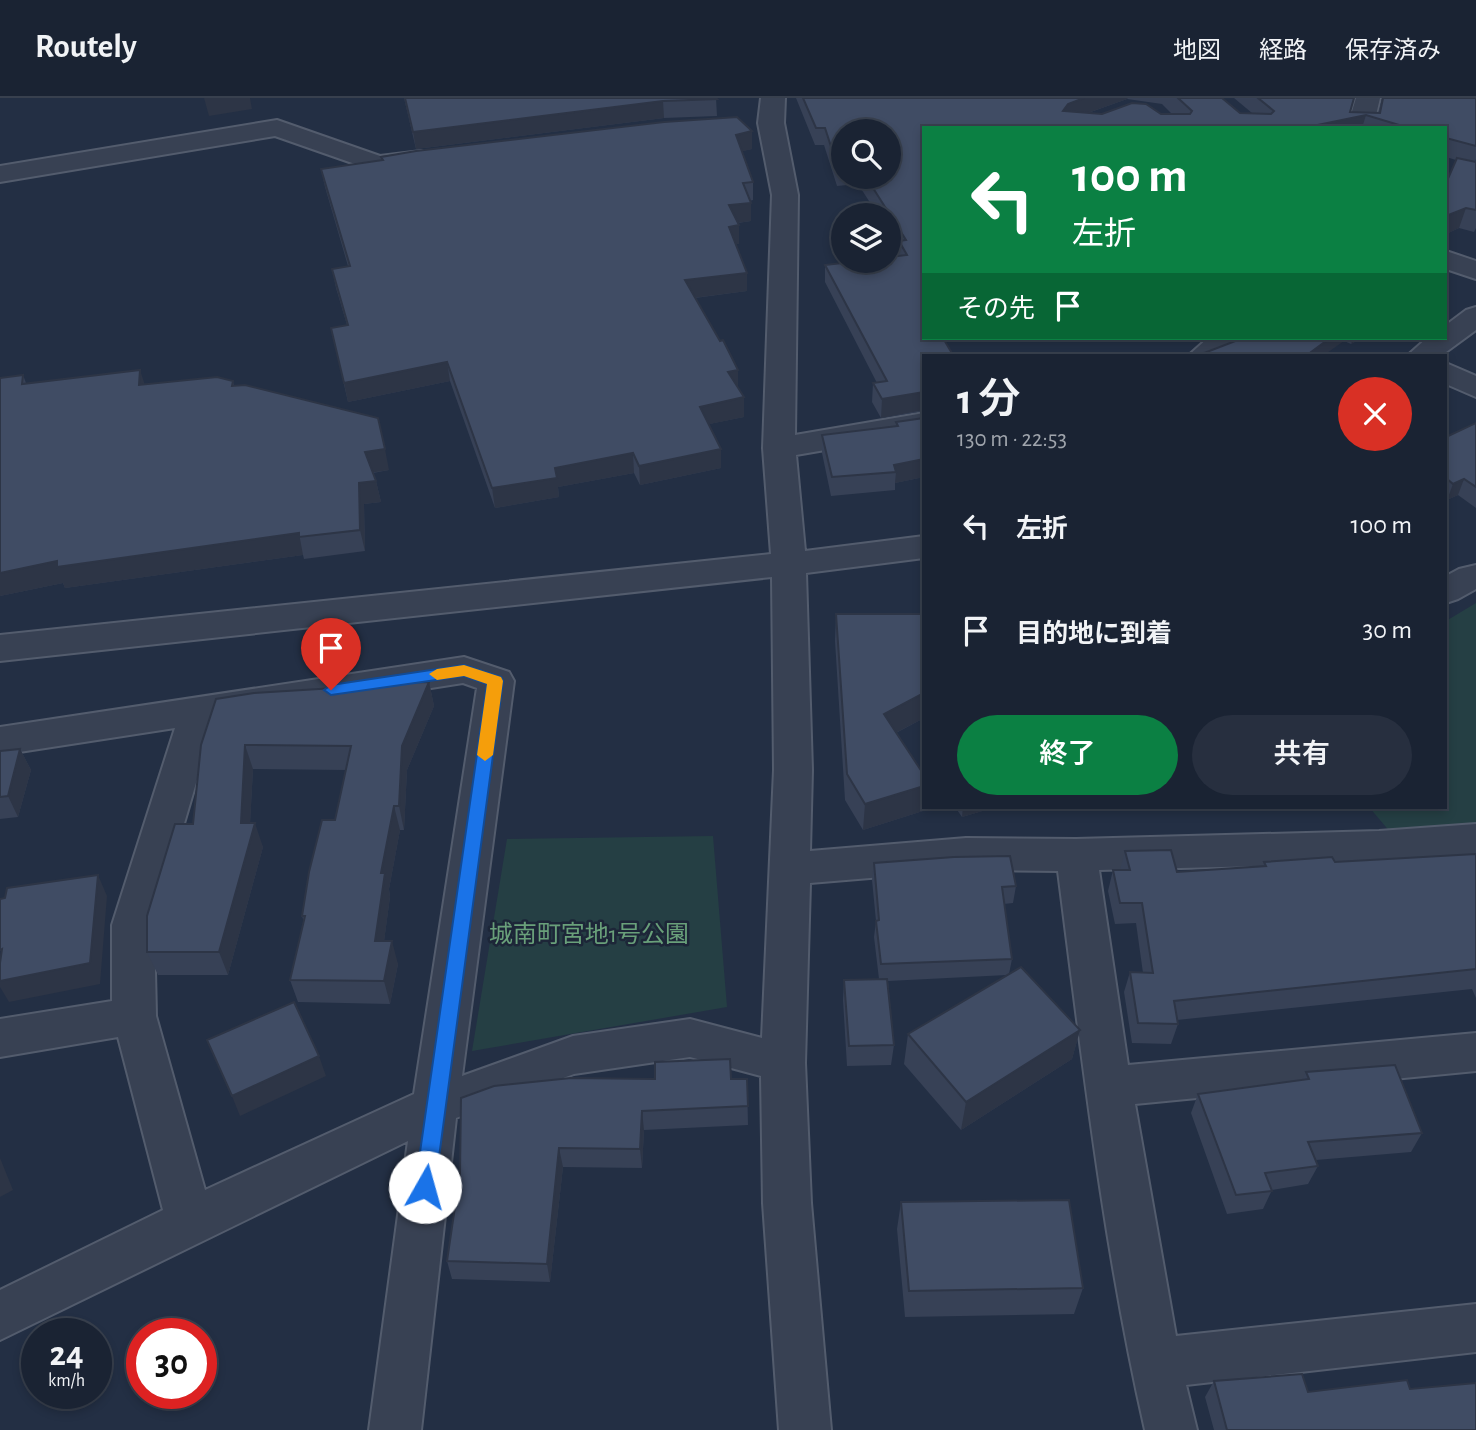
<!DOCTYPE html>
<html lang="ja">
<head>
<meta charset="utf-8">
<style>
	:root { --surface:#1a2333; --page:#272f3f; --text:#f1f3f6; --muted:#9fa4ac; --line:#38404e; --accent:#0b8043 }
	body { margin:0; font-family:"Alegreya Sans","Noto Sans JP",sans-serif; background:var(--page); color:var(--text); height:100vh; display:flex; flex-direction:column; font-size:26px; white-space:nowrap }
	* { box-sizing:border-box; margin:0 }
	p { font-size:23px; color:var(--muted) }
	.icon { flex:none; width:38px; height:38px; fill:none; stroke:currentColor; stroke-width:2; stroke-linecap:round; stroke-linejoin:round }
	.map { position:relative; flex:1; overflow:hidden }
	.details { position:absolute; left:922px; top:256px; width:525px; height:455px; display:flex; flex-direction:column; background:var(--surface); border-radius:0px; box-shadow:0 4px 10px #0003,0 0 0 2px var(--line) }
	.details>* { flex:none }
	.guide { position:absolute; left:922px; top:28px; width:525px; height:214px; border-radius:0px; box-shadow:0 4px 10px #0003,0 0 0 2px var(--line); background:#0b8043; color:#fff; overflow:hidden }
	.tools { position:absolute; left:831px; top:21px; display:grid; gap:14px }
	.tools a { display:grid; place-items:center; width:70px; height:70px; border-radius:50%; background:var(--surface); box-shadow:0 4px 10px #0003,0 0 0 2px var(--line); font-size:35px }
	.speed { position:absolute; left:21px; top:1220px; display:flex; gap:14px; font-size:35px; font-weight:700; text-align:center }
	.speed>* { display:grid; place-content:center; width:91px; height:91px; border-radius:50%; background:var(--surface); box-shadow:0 4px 10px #0003,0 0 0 2px var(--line); line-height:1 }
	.speed small { font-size:18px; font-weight:400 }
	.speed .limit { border:10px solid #d22; background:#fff; color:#111 }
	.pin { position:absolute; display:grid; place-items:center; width:60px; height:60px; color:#fff; margin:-72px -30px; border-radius:50% 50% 50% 0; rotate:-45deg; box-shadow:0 0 7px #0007 }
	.pin .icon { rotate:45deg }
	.me { position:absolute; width:77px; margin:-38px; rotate:7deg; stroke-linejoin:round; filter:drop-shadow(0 0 5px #0008) }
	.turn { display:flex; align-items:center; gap:24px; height:147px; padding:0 35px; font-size:32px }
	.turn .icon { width:91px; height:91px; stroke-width:2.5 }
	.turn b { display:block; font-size:49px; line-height:60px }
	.then { display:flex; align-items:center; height:66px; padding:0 35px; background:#0003; gap:14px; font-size:26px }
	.round { display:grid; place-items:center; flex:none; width:74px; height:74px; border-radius:37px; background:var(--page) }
	.headline { display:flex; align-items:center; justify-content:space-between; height:119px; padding:0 35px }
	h1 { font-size:42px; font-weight:600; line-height:52px }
	.button { display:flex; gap:14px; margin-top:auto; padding:14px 35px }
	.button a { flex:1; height:80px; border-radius:42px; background:var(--accent); color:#fff; font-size:28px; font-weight:600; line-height:80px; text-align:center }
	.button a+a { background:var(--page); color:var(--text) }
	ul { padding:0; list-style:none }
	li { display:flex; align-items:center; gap:21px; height:105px; padding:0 35px }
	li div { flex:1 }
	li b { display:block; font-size:26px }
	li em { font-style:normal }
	header { display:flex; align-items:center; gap:42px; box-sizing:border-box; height:98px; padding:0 35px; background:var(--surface); border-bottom:2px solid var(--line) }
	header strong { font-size:33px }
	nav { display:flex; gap:38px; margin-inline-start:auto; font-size:24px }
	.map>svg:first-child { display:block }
	.green { fill:#253f44 }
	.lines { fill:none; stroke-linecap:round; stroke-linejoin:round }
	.minor-casing { stroke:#535c6d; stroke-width:4 }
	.minor { fill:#384153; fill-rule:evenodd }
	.wall { fill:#374156; fill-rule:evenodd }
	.shaded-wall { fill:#2d3546 }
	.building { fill:#404c64; stroke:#2d3546; stroke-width:2 }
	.route { fill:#1a73e8; stroke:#114b97; stroke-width:2 }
	.slow { fill:#f59e0b }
	.labels { text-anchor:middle; stroke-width:5; stroke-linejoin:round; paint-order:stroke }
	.park-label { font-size:24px; fill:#69a07a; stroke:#1d2638 }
</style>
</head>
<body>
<header>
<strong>Routely</strong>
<nav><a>地図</a><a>経路</a><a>保存済み</a></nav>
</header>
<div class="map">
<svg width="1476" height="1332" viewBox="0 0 1476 1332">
	<rect width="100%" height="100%" fill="#232f44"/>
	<path class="green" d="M1476 505V726L1391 735 1369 709H1446V523Z
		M713 738 727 909 472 953 507 741Z"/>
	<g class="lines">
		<defs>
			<path id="minor" d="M761 0H785L784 25 798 97 795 337 924 315V335L796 357 805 453 924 438V460L806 475 812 672 810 753 966 740 1076 741 1379 733 1476 726V758L1379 765 1099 772 1128 967 1476 935V973L1135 1006 1176 1238 1476 1206V1254L1186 1287 1197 1332H1145C1103 1148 1082 959 1058 773L966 772 810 785 805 965 811 1105 831 1332H779L763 1105 761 978 690 959 574 976 456 1020 421 1332H369L408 1043 0 1242V1192L163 1112 118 939 0 959V921L112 903V827L175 630 0 657V629L464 559 509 574 514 583 462 978 573 938 690 921 762 940 774 672 772 479 0 563V537L771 456 763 350 772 97 758 25ZM463 585 477 590 414 996 205 1092 156 918 154 827 214 624Z
				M1356 0H1380L1373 30H1347Z
				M277 22 380 58 421 53 430 56 434 61 430 66 378 74 275 38 0 84V68Z
				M1446 153 1476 163V181L1446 171Z
				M1476 209V232L1442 257H1408L1427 240H1446V227L1466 212Z
				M1208 240H1242L1223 257H1189Z
				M1446 265 1476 278V299L1446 286Z
				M1476 467V491L1458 501 1446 505V478L1459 471Z"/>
		</defs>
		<use href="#minor" class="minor-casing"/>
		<use href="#minor" class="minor"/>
	</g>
	<path class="wall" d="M404 0H716L717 18 664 20 416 51Z
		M796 0H1222L1240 15H1252L1234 0H1354L1350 14 1378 15 1382 0H1476V61L1475 64H1476V130L1474 134 1459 130 1446 136V85L1456 62 1446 59V30H924V313L881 320 872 304 873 285H877L825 184V167L898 158 899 151 889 136V117H878L858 86 837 88 824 47H815ZM1127 1 1162 6 1172 16 1088 15ZM844 33 889 79H844Z
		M752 33V51L742 53 753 84V102L750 103 751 123 738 125 739 146H736L747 175V193L695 200 738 290 744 319 709 326 721 370 640 387 634 375 558 389 559 399 495 410 450 283 348 304 331 230 347 227 336 190 332 171 348 168 325 89 321 71Z
		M1243 240H1362L1351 246 1344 243Z
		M23 277 26 285 145 287 233 283 234 288 389 372 373 375 376 383 381 404 364 406 365 453 304 461 303 457 65 490 63 485 0 498V280Z
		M924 320V379L895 385V392L831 398 822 355V337L896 328V324Z
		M1476 325V410L1458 397 1447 402 1446 401V339Z
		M836 516H924V620L896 635 924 709H927L926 712 863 732 845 702 835 543Z
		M429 584 434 608 407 672 404 732H400L389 791 390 799 384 843 398 866 390 906 298 904 290 882 304 824 302 818 335 722 346 672 253 671 250 725 263 749 228 877H158L147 854 193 726 201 647 351 589Z
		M20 651 31 672 18 719 0 721V653Z
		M955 709H996L962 719Z
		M1125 753 1177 774 1263 768 1264 764H1335L1476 756V900L1472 891 1177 922 1178 926 1171 946 1132 945 1124 894 1130 874 1143 875 1136 825 1115 826 1108 793 1113 772H1120Z
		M874 765 1016 788 1013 805 1004 806 1012 861 1009 876 1080 932 1072 961 961 1032 904 966 908 936 1007 877 888 883 894 947 891 967 847 968 843 902 844 882 879 881 874 839 876 823 872 782Z
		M1306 974 1422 1035 1411 1054 1316 1062 1318 1068 1308 1086 1272 1092 1263 1111 1227 1116 1191 1015 1198 996 1302 982Z
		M655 981H747L748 1027 644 1032 642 1070 563 1069 550 1184 452 1181 447 1163 460 1075Z
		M901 1104 1083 1190 1074 1216 905 1219 897 1131Z
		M1214 1283 1308 1294 1410 1291 1476 1332H1214L1205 1299Z"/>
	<path class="shaded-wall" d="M204 0H250L252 11 209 18Z
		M1084 0H1128L1127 1 1065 23 1063 13 1068 6Z
		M663 3 664 20 416 51 413 34Z
		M1366 17 1362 30H1303Z
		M752 33V51L736 55V37Z
		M751 105V123L729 126V107Z
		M1466 110 1459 130 1446 136V118Z
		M739 127V146L729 147V129Z
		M747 175V193L685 201V182Z
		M1330 240H1345L1344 243 1324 257H1307Z
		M1353 240H1362L1351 246Z
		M447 264 450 283 348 304 344 285Z
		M140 272 147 293 139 287Z
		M738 272V291L728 274Z
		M924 294V312L881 320 882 301Z
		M744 299V319L700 328V309Z
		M385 351 389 372 369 375 365 354Z
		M721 351V370L640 387 639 368Z
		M633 355 634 375 558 389 559 399 495 410 492 390 555 370Z
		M924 361V379L895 385 896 374 894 367Z
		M1464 381 1458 397 1447 402 1453 386Z
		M376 383 381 404 364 406 365 453 360 432 359 385Z
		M299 435 303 457 65 490 63 485 0 498V475L57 463Z
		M429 584 434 608 407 672 404 732 399 708 402 648Z
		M924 595V620L882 642 884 616Z
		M245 647 253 671 249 745 255 725 263 749 228 877 219 854 241 725Z
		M20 651 31 672 18 719 8 698Z
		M924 688V709H927L926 712 863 732 865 706Z
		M394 708 400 732 389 791 390 799 381 866 375 843 381 775Z
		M963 709H996L962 719Z
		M1052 709H1061L1051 713Z
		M98 777 107 798 100 886 9 904 0 889V883Z
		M392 843 398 866 390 906 384 883Z
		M1080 932 1072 961 961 1032 966 1004Z
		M319 958 326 978 240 1018 232 998Z
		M642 1013 644 1032 642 1070 640 1051Z
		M559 1050 563 1069 550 1184 547 1166Z
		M0 1060 13 1092 0 1099Z"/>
	<path class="building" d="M405 0H716L717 1 663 3 413 34Z
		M803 0H1084L1068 6 1063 13 1102 16 1132 5 1146 6 1161 16H1190L1192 13 1178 0H1222L1240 15 1271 16 1274 13 1258 0H1354L1350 14 1380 15 1383 0H1476V48L1446 40V30H1409L1366 17 1303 30H924V240H943L953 257H924V294L882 301 873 285 887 283 825 167 859 163H889V159L907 157 899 143 906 142 866 79H889V33H844V70H838L825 30H816Z
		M737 19 752 33 736 37 753 84 743 85 751 105 729 107 739 127 729 129 747 175 685 182 720 243 723 242 738 272 728 274 744 299 700 309 721 351 639 368 633 355 555 370 557 380 492 390 447 264 344 285 331 230 348 227 332 171 350 168 321 71 383 62 381 59 416 53 664 24Z
		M1457 60 1476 64V112L1466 110 1446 118V85Z
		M1243 240H1330L1307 257H1199Z
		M140 272 139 287 217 279 233 283 232 288 245 287 378 320 385 351 365 354 376 383 359 385 360 432 299 439V435L57 469V463L0 475V280L23 277 22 286Z
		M924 320V361L894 367 896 374 832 379 822 337 898 328 896 324Z
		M1476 325V389L1464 381 1453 386 1446 380V339Z
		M836 516H924V595L884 616 924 677V688L865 706 847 676Z
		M429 584 402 648 399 708H394L381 775H385L375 843H392L384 883 290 882 305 818H302L309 774 322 722H335L351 648 245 647 241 725H255L219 854H147V818L175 726H193L201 647 216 601 254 595 351 589 352 586Z
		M20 651 8 698 0 699V653Z
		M1171 752 1177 774 1266 768 1264 764 1332 759 1335 764 1476 756V871L1174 903 1178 926 1138 925 1130 874 1153 875 1142 805H1120L1113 772H1130L1125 753Z
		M1010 758 1016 788 1002 789 1012 861 881 866 876 823 879 822 874 765 954 759Z
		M98 777 90 865 0 883V865L2 851 0 852V801L5 800 7 790Z
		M1021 869 1080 932 966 1004 908 936Z
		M887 881 894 947 849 948 844 882Z
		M294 904 319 958 232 998 207 942Z
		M730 961 731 981H747L748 1008 642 1013 640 1051 559 1050 547 1166 447 1163 460 1075 461 1000 494 988 571 980 655 981V964Z
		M1395 967 1422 1035 1308 1044 1318 1068 1265 1075 1272 1093 1236 1097 1198 996 1309 981 1306 974Z
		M1069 1102 1083 1190 909 1193 901 1104Z
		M1302 1276 1308 1294 1407 1282 1410 1291 1476 1285V1332H1227L1214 1283Z"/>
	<path class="route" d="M464 567 501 579 503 583 435 1089 432 1095 425 1098 418 1095 415 1089 487 586 464 578 331 597 324 592 331 587Z"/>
	<path class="slow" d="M464 567 501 579 503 583 493 657 485 663 477 657 487 586 464 578 437 582 429 576 437 571Z"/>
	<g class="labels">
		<g class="park-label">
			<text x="589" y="844">城南町宮地1号公園</text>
		</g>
	</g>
</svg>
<div class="tools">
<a><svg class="icon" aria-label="search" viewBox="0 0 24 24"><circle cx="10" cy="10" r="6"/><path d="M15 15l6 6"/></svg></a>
<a><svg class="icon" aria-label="layers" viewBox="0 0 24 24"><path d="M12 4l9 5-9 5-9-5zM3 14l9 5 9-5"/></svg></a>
</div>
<div class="speed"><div>24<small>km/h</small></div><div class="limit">30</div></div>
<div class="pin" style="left:331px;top:592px;background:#d93025"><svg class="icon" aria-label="arrive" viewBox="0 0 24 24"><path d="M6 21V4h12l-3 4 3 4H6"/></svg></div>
<svg class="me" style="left:425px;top:1089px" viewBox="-20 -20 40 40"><circle r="19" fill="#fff"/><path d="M0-13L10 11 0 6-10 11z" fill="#1a73e8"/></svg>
<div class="guide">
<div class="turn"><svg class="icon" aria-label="left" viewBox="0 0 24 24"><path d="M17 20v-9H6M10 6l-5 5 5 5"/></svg><div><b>100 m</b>左折</div></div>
<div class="then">その先<svg class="icon" aria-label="arrive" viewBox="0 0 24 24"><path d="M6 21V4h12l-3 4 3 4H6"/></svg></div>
</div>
<section class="details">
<div class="headline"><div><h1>1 分</h1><p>130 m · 22:53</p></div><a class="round" style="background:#d93025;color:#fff"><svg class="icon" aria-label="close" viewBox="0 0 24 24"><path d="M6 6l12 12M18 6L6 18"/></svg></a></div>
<ul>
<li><svg class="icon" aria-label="left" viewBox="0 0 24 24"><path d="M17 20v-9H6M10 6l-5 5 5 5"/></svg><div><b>左折</b></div><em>100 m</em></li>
<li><svg class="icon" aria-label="arrive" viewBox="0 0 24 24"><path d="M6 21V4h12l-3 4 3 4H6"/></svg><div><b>目的地に到着</b></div><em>30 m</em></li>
</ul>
<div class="button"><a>終了</a><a>共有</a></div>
</section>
</div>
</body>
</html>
